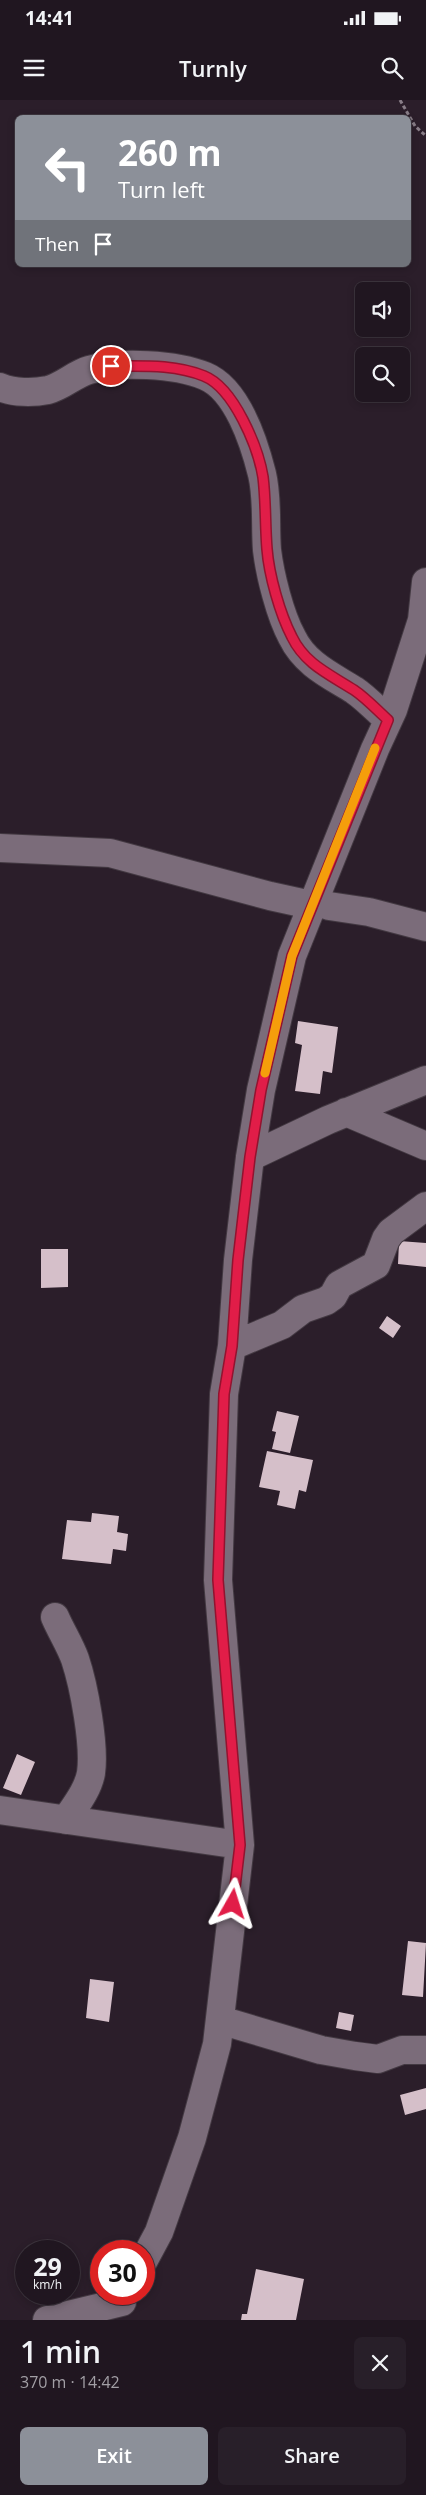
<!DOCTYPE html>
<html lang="en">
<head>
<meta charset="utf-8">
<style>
	:root { --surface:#201620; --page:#281f29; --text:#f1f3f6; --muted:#a29fa5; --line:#3d353e; --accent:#8c9099 }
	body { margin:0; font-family:"Open Sans",sans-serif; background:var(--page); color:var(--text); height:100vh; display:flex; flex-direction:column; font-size:19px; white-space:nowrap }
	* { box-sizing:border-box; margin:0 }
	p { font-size:16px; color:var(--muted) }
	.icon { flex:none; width:28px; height:28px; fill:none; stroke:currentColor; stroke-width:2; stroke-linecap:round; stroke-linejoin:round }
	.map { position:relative; height:2220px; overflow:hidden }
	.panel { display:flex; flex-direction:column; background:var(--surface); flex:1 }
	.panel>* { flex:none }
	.top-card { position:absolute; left:15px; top:15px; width:396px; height:152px; border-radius:8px; box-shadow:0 2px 8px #0003,0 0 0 1px var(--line); background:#8c9099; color:#fff; overflow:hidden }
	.fabs { position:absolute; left:355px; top:182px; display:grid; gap:10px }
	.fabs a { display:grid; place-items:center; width:55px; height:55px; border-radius:8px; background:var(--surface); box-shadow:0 2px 8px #0003,0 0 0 1px var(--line); font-size:25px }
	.speed { position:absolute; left:15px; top:2140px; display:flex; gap:10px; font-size:25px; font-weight:700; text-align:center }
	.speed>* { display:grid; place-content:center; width:65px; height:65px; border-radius:50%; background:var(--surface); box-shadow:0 2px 8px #0003,0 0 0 1px var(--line); line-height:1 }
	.speed small { font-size:12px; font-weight:400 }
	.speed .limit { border:8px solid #d22; background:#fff; color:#111 }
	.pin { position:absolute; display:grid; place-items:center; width:42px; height:42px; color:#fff; margin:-21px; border:2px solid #fff; border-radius:50%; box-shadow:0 1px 5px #0007 }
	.me { position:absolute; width:55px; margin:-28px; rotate:6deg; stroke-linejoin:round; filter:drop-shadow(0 0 4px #0008) }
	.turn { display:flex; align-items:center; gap:18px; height:105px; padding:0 20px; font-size:22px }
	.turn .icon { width:65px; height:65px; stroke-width:2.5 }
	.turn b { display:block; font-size:35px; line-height:42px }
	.then { display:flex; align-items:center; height:48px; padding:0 20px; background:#0003; gap:10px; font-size:19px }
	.round { display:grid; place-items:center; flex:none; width:52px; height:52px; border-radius:8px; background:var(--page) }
	.overview { display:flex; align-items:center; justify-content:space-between; height:85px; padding:0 20px }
	h1 { font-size:30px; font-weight:600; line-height:38px }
	.button { display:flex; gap:10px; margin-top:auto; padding:10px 20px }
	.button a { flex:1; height:58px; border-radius:8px; background:var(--accent); color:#fff; font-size:20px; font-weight:600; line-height:58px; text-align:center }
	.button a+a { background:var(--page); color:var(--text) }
	.status { display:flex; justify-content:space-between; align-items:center; height:35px; padding:0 25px; background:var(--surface); direction:ltr }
	.status svg { height:14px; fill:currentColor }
	header { display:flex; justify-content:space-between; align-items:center; height:65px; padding:0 20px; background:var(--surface); font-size:22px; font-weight:600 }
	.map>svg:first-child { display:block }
	.building { fill:#d5bfc9 }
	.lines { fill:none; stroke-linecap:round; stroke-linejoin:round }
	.street-casing { stroke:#433942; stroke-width:30 }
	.path { stroke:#887d87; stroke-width:3; stroke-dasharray:4 2.5; stroke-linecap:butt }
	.street { stroke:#7b6c7a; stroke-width:28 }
	.route-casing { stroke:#92132f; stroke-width:12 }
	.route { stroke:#e11d48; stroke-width:9 }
	.slow { stroke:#f59e0b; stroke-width:9 }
</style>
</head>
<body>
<div class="status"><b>14:41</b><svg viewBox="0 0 49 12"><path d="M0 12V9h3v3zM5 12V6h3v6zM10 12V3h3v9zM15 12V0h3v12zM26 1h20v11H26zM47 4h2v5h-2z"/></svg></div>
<header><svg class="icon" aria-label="menu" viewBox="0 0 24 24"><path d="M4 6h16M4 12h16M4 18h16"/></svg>Turnly<svg class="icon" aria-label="search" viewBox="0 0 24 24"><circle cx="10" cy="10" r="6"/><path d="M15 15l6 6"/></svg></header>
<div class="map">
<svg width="426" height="2220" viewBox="0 0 426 2220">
	<rect width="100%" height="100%" fill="#2b1e2a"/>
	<path class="building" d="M298 921 338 927 332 973 323 971 320 994 295 991 302 945 295 943Z
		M399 1141 426 1143V1167L398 1164Z
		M41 1149H68V1187L41 1188Z
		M387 1216 401 1226 393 1238 379 1228Z
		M277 1311 299 1316 290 1353 272 1349 276 1332 272 1331Z
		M267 1351 313 1360 306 1392 299 1390 295 1409 277 1405 280 1391 259 1387Z
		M92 1413 119 1416 117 1432 128 1434 126 1451 113 1449 111 1464 62 1459 67 1420 91 1422Z
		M17 1654 35 1662 21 1695 3 1688Z
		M408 1841 426 1843 423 1897 402 1895Z
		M90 1879 114 1882 109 1922 86 1918Z
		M339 1912 354 1915 351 1931 336 1928Z
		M426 1988V2009L405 2015 400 1995Z
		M256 2169 304 2179 296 2220H241L242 2214H247Z"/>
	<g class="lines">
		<defs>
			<path id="street" d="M0 287C14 293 33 293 48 290 63 286 75 274 89 270 119 261 176 264 205 276 237 289 254 342 262 374 268 399 265 425 267 450 270 475 280 515 292 537 305 564 330 575 354 590 366 598 377 610 388 620
				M0 748 110 753 270 796 311 805
				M313 800 329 806 369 812 426 827
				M346 1012 426 1046
				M250 1057 328 1020 426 980
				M232 1246 282 1225 303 1209 326 1201 333 1196 339 1185 376 1165 386 1139 391 1132 426 1106
				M55 1517C61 1531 70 1545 75 1559 84 1586 95 1645 91 1673 88 1690 75 1706 66 1720
				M0 1710 240 1745
				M220 1920 321 1950 355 1956 378 1959 402 1950H426
				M144 2160 159 2132 192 2038 217 1944 240 1745 218 1480 224 1294 232 1246 238 1160 250 1057 261 990 292 856 375 649 393 610 422 520 426 482
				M47 2220 122 2202"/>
		</defs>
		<use href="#street" class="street-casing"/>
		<path class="path" d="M400 0 415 26 426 36"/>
		<use href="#street" class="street"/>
	</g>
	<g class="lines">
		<defs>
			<path id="route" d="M111 266C142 266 175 264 204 276 234 288 258 347 263 377 266 401 265 425 267 449 269 475 280 514 292 537 305 564 329 574 354 590 366 598 377 610 388 620L292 856 261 990 250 1057 238 1160 232 1246 224 1294 218 1480 240 1745 233 1804"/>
		</defs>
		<use href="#route" class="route-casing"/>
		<use href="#route" class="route"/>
		<path class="slow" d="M265 973 292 856 375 648"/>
	</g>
</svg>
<div class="fabs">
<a><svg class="icon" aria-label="sound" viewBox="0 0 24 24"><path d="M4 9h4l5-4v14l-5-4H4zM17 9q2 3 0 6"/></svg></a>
<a><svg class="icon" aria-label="search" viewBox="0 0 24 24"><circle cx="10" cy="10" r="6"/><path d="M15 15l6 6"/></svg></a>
</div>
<div class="speed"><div>29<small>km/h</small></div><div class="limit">30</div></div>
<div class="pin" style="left:111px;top:266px;background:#d93025"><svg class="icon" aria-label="arrive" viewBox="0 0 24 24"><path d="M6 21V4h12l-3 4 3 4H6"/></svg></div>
<svg class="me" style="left:233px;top:1804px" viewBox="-20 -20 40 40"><path d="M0-17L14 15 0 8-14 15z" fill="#e11d48" stroke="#fff" stroke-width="4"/></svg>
<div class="top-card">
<div class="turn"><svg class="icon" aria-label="left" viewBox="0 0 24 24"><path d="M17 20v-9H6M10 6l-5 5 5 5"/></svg><div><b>260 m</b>Turn left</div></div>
<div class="then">Then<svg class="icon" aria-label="arrive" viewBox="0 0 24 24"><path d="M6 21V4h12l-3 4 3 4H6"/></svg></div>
</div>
</div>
<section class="panel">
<div class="overview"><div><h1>1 min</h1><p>370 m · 14:42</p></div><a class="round"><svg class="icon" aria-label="close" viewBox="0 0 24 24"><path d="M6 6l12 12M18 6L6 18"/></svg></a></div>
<div class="button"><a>Exit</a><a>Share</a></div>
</section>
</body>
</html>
